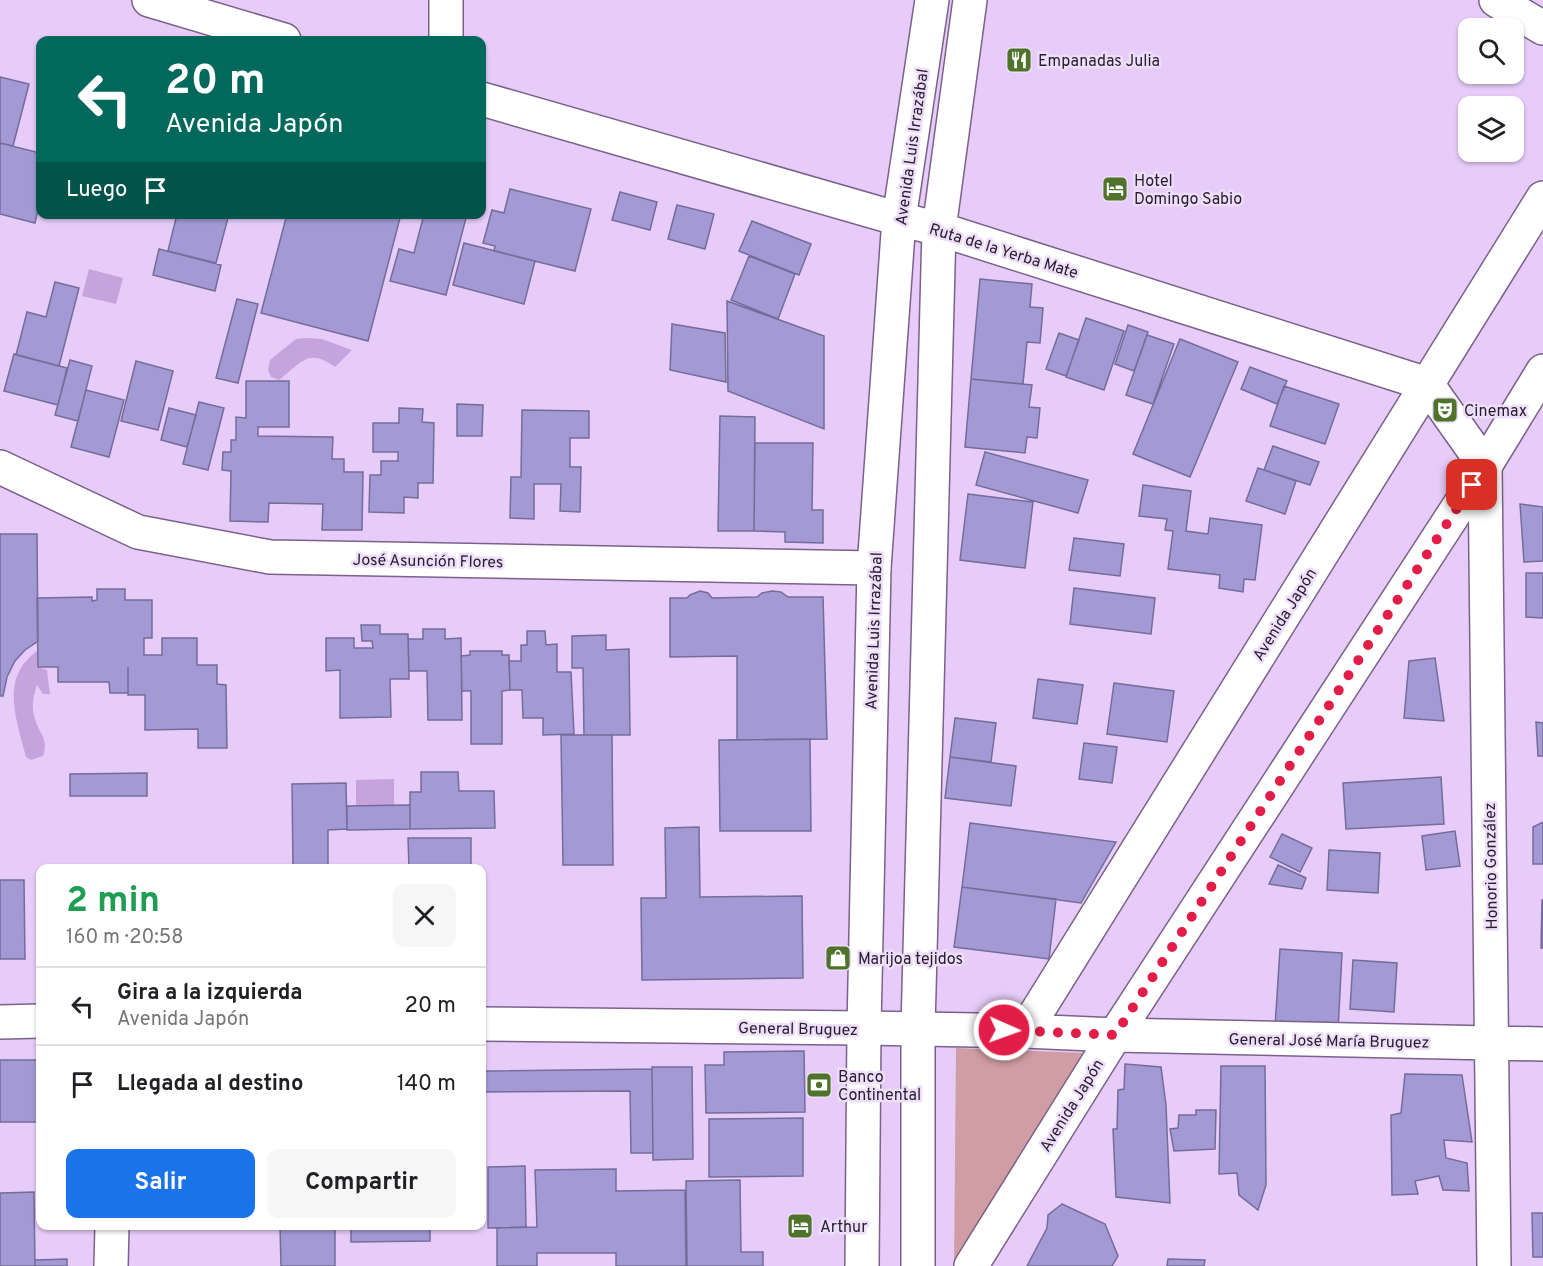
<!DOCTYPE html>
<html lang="es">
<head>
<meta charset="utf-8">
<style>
	:root { --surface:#fff; --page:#f6f6f6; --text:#202124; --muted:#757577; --line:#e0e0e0; --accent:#1a73e8 }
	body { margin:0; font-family:Overpass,sans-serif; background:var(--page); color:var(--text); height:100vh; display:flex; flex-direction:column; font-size:22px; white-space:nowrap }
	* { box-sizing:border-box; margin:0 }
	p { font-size:20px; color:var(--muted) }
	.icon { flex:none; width:33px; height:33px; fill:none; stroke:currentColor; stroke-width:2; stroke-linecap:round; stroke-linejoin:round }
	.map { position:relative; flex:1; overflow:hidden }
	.sheet { position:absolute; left:36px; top:864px; width:450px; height:366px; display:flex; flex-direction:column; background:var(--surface); border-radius:12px; box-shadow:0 2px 4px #0004 }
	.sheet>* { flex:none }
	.top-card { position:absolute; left:36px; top:36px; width:450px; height:183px; border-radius:12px; box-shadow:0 2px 4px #0004; background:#00695c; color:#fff; overflow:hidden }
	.fabs { position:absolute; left:1458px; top:18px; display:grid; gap:12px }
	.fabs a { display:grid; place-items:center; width:66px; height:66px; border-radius:12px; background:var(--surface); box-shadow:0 2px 4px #0004; font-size:30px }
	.pin { position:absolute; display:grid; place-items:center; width:51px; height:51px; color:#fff; margin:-26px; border-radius:12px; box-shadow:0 3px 9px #0006 }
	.me { position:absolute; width:66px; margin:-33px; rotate:92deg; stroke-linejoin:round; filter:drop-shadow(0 0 4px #0008) }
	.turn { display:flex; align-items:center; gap:21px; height:126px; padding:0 30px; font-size:27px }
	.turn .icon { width:78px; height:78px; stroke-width:2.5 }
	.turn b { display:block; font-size:42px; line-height:51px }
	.then { display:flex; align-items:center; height:57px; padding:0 30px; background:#0003; gap:12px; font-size:22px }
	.round { display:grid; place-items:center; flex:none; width:63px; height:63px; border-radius:12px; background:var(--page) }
	.overview { display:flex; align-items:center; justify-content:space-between; height:102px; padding:0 30px }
	h1 { font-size:36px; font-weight:700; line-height:45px; color:#1e9e55 }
	.primary-button { display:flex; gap:12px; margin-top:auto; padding:12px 30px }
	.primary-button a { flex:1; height:69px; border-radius:12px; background:var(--accent); color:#fff; font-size:24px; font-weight:700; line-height:69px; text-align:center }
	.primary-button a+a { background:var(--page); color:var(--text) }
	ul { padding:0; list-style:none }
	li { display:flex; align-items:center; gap:18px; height:78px; padding:0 30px; border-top:2px solid var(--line) }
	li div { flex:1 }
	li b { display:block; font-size:22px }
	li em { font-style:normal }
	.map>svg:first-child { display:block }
	.green { fill:#cf9da3 }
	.water { fill:#c6a3dc }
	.building { fill:#a399d5; stroke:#746c99; stroke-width:1.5 }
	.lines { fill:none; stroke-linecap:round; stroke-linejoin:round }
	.minor-casing { stroke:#7a628a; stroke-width:36 }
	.major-casing { stroke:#7a628a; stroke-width:36 }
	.highway-casing { stroke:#7a628a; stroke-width:36 }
	.minor { stroke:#fff; stroke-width:33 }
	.major { stroke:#fff; stroke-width:33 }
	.highway { stroke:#fff; stroke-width:33 }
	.route { stroke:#e11d48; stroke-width:10; stroke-dasharray:0 18 }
	.labels { text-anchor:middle; stroke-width:5; stroke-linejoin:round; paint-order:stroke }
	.poi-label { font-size:16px; fill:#271d2d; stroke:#eedef9; text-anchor:start }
	.street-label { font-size:16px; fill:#271d2d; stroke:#eedef9 }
</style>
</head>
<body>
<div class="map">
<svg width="1543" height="1266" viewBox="0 0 1543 1266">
	<rect width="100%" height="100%" fill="#e7ccf9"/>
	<path class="green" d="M956 1048 1109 1054 983 1266H954Z"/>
	<path class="water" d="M89 269 123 278 116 304 82 296Z
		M306 338 322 339 352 350 335 367C308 347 301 363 279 380L271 377 268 370 270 360 296 339Z
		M37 651 38 667 47 670 50 694H43L37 685C33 697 31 707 35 719 39 734 49 738 43 756L31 760 26 757C16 718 0 678 37 651Z
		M394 779V805L356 806V780Z"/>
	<path class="building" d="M0 77 29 84 13 146 0 143Z
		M0 143 40 153V201L35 223 0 214Z
		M510 189 591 209 575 271 494 251 495 246 483 243 492 210 504 213Z
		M620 192 657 202 650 230 612 220Z
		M677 205 714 214 705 249 668 239Z
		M177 214H229L216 263 168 251Z
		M287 214H401L368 341 261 313Z
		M424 214H453L466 218 446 295 390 281 399 249 414 253Z
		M752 221 811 244 799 275 739 251Z
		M464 243 535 261 524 304 453 285Z
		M159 249 221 265 215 291 153 275Z
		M749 256 795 274 778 319 731 300Z
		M980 279 1032 284 1030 307 1043 308 1040 343 1027 342 1023 384 971 379Z
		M55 282 79 288 59 366 16 355 27 312 46 317Z
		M237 299 258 304 238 383 216 378Z
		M727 301 824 336V429L728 391Z
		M1086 318 1124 331 1104 390 1066 377Z
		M672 324 725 333 726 382 670 370Z
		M1128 325 1148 332 1134 371 1115 364Z
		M1059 333 1079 340 1066 376 1046 369Z
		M1147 335 1174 344 1153 404 1126 395Z
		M1180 339 1238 362 1190 477 1133 454Z
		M14 354 67 368 58 405 4 391Z
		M70 360 92 366 78 421 55 415Z
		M136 361 173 371 158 430 121 421Z
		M1250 367 1287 381 1277 404 1241 389Z
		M971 379 1032 385 1029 407 1040 408 1037 438 1027 437 1025 453 965 447Z
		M246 381H289V427H258V436L333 437 332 459H344V472H363L362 530H322L323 504 269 503 268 522 230 521 231 471 222 470 223 452H231V440H236V417L246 418Z
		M1284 386 1339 404 1325 444 1270 426Z
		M86 390 124 400 109 457 71 447Z
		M199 402 224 408 208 470 183 464Z
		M457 404 483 405 482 436H457Z
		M169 408 196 415 187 447 161 440Z
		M399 408 423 409 422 422 434 423 433 483H418V498L404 497V513L369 512 370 475H381V461H398V452H373V423H399Z
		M522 410 589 411V438H570V467H581L580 512 560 511 561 484H534V519L510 518 511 477H521Z
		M720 416 755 417 754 531H718Z
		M755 443H813L812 510H823V543L785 542V532L754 531Z
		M1273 446 1319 462 1310 485 1264 470Z
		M985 452 1088 480 1078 513 976 485Z
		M1258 468 1296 481 1285 514 1246 501Z
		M1143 485 1191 491 1186 531 1208 534 1210 518 1262 525 1255 580 1244 579 1243 592 1219 588 1220 575 1168 569 1173 531 1165 530 1167 519 1139 516Z
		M968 494 1033 502 1025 568 960 560Z
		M1520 504 1543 507V561L1524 562Z
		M0 534H37L38 641 25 650 15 661 7 677 3 696H0Z
		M1074 538 1124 544 1120 576 1069 570Z
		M1526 573H1543V618L1526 617Z
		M1074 588 1155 598 1151 634 1070 624Z
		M97 589H125V600H152V638H144V655H162V638H197V665H217V684L226 685 227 748H198V729L145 730V695H128V667V693H110L109 682H58V667H38L37 598 92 597V601L97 600Z
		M700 591 708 593 712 598 757 597 762 593 772 591 781 592 788 597H823L827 739 737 740V656L670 657V598H687L690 595Z
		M361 625H380V634H408L409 679H390L391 717 340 718V670L326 671V638H354V648H373L372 641H362Z
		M423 629H445V639L461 638 462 720H428L427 671H409L408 639H423Z
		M527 631H545L546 645 557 644V672H571L574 734 543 735V718H523L522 690H510L509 661H521V645H527Z
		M606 635V650L629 649 630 735H584L583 668H572V636Z
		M470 651H502V655H509L510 690 502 691V744H471V691H462L461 656 470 655Z
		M1435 658 1444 721 1404 718 1409 661Z
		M1038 679 1083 685 1077 724 1033 718Z
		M1114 683 1174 691 1167 742 1107 734Z
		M955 718 996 723 991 762 950 757Z
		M1536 722 1543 723V756H1538Z
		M561 735H612L613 865H563Z
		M810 739 811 831H720L719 740Z
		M1084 743 1117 747 1112 783 1079 779Z
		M950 757 1016 766 1011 806 945 798Z
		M421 772H458L459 791H494L495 828 410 829V792H421Z
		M147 773V796H70V774Z
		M1441 777 1444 824 1346 829 1343 783Z
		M346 783 347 829 328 830V868H293L292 784Z
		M410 805V829L347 830V806Z
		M1543 822V864H1533V827Z
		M970 823 1116 842 1081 903 962 887Z
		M699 827 700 897 802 896 803 978 642 980 641 898H666L665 828Z
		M1455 831 1460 866 1426 870 1422 836Z
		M1282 834 1312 848 1300 872 1270 857Z
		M408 838H471V868H409Z
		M1329 850 1380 853 1378 893 1327 890Z
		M1278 865 1306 878 1302 889 1269 884Z
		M0 880H24L25 959H0Z
		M962 887 1056 899 1049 959 954 947Z
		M1542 900H1543V948H1541Z
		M1280 949 1342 953 1338 1031 1275 1027Z
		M1353 960 1397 963 1394 1012 1350 1009Z
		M804 1051 805 1112 706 1113 705 1065H724V1052Z
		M0 1060H40V1122H0Z
		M1125 1064 1161 1067 1166 1105 1170 1203 1116 1197 1113 1129H1117L1118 1090 1124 1089Z
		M1221 1066H1265L1266 1185 1258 1210 1239 1195 1237 1173 1219 1174Z
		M652 1067H692L693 1159 653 1160Z
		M652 1069 653 1153H631L630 1091 482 1092V1071Z
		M1405 1074 1462 1075 1472 1142 1444 1140 1446 1158 1467 1163 1469 1191 1443 1190 1439 1176 1415 1181 1418 1194 1392 1195 1391 1115 1401 1113Z
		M1196 1110H1216L1215 1149 1174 1151 1170 1129 1178 1128 1179 1115H1196Z
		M803 1118V1176L709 1177V1119Z
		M525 1166 526 1227 488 1228V1167Z
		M616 1169V1191L685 1190 686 1266H616V1253H537V1266H497V1228L537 1227 535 1170Z
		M740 1180 741 1252H763V1266H687L686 1181Z
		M34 1192 35 1266H0V1193Z
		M1062 1204 1105 1224 1118 1256 1112 1266H1027L1047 1228 1048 1215Z
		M1532 1213H1543V1257H1533Z
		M280 1226H335V1266H281Z
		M351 1226H430V1241L351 1242Z
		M67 1259V1266H35V1260Z
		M1168 1259 1205 1260 1204 1266H1167Z"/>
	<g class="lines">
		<defs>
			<path id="minor" d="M1496 0 1543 28
				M446 40V0
				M1485 466 1494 1266
				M0 467 138 532 270 557 874 568
				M0 1022 40 1021
				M482 1024 864 1028
				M1115 1035 1543 1044
				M111 1266 112 1226"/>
			<path id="major" d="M149 0 284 40
				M482 99 899 219 939 229 1427 384 1485 466
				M864 1028 1025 1031 1115 1035
				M1025 1031 1543 198
				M971 1266 1115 1035 1485 466 1543 371"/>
			<path id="highway" d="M862 1266 864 1028 874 568 899 219 932 0
				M918 1266V1028L939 229 970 0"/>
		</defs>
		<use href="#minor" class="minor-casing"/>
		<use href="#major" class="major-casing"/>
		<use href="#highway" class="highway-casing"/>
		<use href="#minor" class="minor"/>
		<use href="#major" class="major"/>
		<use href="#highway" class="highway"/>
	</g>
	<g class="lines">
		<path class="route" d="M1004 1030 1115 1035 1472 485"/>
	</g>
	<defs>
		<symbol id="restaurant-square" viewBox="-11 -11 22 22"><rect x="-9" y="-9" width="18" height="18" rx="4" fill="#50732c" stroke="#eedef9"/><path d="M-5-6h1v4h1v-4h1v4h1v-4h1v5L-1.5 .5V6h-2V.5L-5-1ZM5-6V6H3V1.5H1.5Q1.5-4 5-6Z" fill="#fff"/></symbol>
		<symbol id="hotel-square" viewBox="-11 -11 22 22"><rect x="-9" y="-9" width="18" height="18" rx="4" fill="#50732c" stroke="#eedef9"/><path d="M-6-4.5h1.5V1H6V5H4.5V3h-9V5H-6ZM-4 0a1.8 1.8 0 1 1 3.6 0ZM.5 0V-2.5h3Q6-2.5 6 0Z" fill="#fff"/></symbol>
		<symbol id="theatre-square" viewBox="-11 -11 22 22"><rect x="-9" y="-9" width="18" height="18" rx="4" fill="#50732c" stroke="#eedef9"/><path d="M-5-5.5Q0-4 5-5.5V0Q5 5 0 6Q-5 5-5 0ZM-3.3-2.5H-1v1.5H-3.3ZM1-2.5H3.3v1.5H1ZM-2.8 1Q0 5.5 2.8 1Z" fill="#fff"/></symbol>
		<symbol id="shop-square" viewBox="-11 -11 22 22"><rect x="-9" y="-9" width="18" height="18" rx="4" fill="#50732c" stroke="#eedef9"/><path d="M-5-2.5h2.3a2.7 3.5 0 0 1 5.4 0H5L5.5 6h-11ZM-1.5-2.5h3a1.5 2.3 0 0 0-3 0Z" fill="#fff"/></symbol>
		<symbol id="bank-square" viewBox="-11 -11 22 22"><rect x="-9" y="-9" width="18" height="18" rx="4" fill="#50732c" stroke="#eedef9"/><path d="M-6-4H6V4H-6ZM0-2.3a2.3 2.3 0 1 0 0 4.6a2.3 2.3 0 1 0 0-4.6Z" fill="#fff"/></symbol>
	</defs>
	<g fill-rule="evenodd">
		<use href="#restaurant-square" x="1004" y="45" width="30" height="30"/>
		<use href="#hotel-square" x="1100" y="174" width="30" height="30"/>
		<use href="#theatre-square" x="1430" y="395" width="30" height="30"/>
		<use href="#shop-square" x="823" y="943" width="30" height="30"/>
		<use href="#bank-square" x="804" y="1070" width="30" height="30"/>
		<use href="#hotel-square" x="785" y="1211" width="30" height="30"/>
	</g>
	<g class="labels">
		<g class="poi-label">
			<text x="1038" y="66">Empanadas Julia</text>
			<text x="1134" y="186">Hotel<tspan x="1134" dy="18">Domingo Sabio</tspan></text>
			<text x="1464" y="416">Cinemax</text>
			<text x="858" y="964">Marijoa tejidos</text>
			<text x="838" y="1082">Banco<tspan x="838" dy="18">Continental</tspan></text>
			<text x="820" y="1232">Arthur</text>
		</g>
		<g class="street-label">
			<text transform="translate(911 147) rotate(-82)" y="6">Avenida Luis Irrazábal</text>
			<text transform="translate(1004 250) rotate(17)" y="6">Ruta de la Yerba Mate</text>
			<text transform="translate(428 560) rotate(1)" y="6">José Asunción Flores</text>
			<text transform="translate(1284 614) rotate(-58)" y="6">Avenida Japón</text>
			<text transform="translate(873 631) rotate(-88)" y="6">Avenida Luis Irrazábal</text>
			<text transform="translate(1490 866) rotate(-91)" y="6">Honorio González</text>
			<text transform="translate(798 1028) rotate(1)" y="6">General Bruguez</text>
			<text transform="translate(1329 1040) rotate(1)" y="6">General José María Bruguez</text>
			<text transform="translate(1071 1105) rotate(-58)" y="6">Avenida Japón</text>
		</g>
	</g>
</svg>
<div class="fabs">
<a><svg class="icon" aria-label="search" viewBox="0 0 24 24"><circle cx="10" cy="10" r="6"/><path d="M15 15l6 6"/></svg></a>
<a><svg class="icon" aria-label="layers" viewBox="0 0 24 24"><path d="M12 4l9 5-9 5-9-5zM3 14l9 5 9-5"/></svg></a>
</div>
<div class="pin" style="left:1472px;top:485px;background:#d93025"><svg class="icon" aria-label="arrive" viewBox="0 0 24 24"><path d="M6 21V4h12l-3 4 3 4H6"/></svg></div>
<svg class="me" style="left:1004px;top:1030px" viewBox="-20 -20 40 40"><circle r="17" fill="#e11d48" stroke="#fff" stroke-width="3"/><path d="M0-11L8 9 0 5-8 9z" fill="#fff"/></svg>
<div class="top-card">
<div class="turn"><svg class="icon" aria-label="left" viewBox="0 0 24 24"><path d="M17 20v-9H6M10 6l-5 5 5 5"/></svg><div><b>20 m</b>Avenida Japón</div></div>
<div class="then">Luego<svg class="icon" aria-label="arrive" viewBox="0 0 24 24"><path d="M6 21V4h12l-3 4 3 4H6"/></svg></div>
</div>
<section class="sheet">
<div class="overview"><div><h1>2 min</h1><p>160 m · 20:58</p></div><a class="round"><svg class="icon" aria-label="close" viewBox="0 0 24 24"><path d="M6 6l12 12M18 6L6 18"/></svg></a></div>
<ul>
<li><svg class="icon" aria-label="left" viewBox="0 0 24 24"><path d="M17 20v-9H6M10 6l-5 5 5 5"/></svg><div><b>Gira a la izquierda</b><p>Avenida Japón</p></div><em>20 m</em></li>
<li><svg class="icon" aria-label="arrive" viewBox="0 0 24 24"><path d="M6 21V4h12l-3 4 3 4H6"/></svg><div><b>Llegada al destino</b></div><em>140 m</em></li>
</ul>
<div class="primary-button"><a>Salir</a><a>Compartir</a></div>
</section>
</div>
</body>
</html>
